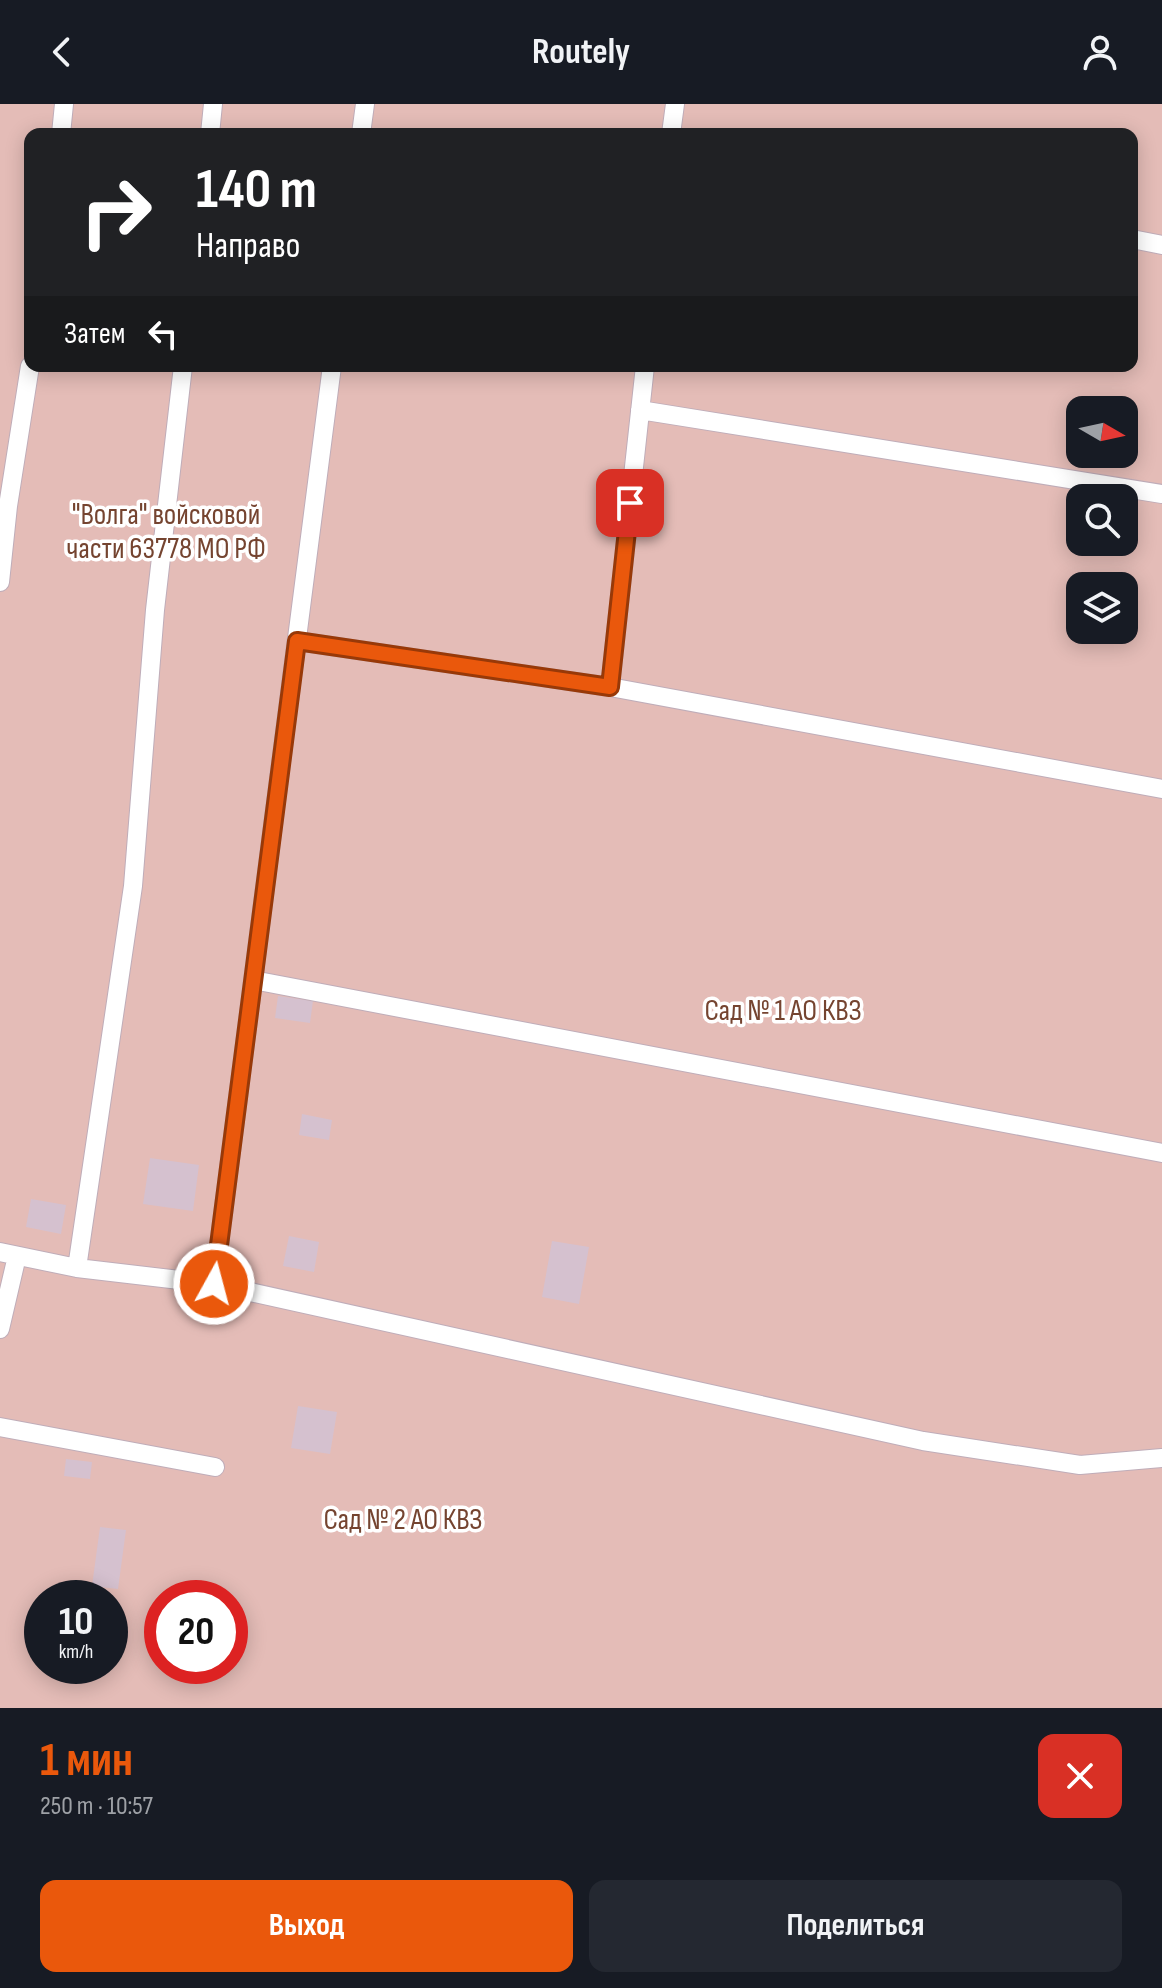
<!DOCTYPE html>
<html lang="ru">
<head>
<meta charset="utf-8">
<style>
	:root { --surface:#171b24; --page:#242831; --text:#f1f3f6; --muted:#9ea1a6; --accent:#ea580c }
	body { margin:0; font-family:"Sofia Sans Condensed",sans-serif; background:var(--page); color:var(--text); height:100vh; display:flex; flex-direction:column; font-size:30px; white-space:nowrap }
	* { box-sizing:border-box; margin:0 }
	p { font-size:26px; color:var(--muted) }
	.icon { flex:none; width:44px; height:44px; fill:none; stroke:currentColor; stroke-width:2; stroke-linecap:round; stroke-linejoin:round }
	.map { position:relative; height:1604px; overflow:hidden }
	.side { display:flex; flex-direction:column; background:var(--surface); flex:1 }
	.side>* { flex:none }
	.top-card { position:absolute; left:24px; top:24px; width:1114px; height:244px; border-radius:16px; box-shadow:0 4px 20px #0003; background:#202124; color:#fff; overflow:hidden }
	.needle { width:52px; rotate:99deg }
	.buttons { position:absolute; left:1066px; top:292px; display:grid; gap:16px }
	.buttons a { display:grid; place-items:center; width:72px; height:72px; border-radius:16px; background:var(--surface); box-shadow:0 4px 20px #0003; font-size:40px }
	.speed { position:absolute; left:24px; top:1476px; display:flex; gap:16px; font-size:40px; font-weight:700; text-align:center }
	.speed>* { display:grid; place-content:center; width:104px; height:104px; border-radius:50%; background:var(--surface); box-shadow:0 4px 20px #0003; line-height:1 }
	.speed small { font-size:20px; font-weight:400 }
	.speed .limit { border:12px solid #d22; background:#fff; color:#111 }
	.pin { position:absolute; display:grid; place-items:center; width:68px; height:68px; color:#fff; margin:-34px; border-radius:16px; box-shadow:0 4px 12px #0006 }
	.me { position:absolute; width:88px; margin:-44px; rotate:7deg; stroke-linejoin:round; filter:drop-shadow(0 0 6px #0008) }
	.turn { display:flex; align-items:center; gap:28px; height:168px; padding:0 40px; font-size:36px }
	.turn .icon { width:104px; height:104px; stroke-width:2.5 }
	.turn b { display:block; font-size:56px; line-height:68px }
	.then { display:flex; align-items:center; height:76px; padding:0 40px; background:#0003; gap:16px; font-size:30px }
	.round { display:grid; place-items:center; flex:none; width:84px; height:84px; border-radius:16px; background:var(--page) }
	.summary { display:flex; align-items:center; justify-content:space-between; height:136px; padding:0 40px }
	h1 { font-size:48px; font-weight:700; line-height:60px; color:var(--accent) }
	.primary-button { display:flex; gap:16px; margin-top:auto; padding:16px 40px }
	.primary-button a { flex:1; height:92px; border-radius:16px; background:var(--accent); color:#fff; font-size:32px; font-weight:700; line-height:92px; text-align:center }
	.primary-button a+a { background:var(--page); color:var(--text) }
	header { display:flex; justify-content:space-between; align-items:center; height:104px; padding:0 40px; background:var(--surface); font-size:36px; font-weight:700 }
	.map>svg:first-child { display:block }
	.green { fill:#e4bcb7; fill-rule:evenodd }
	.building { fill:#d5c1cf }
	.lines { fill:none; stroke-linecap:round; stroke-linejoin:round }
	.service-casing { stroke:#bfadb9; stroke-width:20 }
	.service { stroke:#fff; stroke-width:18 }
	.route-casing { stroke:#983908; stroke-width:20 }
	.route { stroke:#ea580c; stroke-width:14 }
	.labels { text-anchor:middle; stroke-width:7; stroke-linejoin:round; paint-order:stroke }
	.park-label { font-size:30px; fill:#754430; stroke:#fff }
</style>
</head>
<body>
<header><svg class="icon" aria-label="back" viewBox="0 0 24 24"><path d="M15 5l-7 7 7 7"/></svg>Routely<svg class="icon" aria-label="person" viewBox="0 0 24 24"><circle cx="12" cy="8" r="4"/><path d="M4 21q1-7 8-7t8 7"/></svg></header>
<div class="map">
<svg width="1162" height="1604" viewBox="0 0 1162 1604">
	<rect width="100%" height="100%" fill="#f4eaf0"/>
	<path class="green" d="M0 0H1162V1604H0ZM30 30H1132V262H30ZM1080 306H1124V350H1080ZM1080 394H1124V438H1080ZM1080 482H1124V526H1080ZM42 1494H110V1562H42ZM162 1494H230V1562H162Z"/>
	<path class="building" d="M278 892 313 897 310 919 275 914Z
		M302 1010 332 1016 329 1036 299 1031Z
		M150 1054 199 1061 193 1107 143 1100Z
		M31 1095 66 1101 61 1130 26 1123Z
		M289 1132 319 1138 314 1168 283 1162Z
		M552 1137 589 1143 579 1200 542 1193Z
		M298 1302 337 1308 330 1350 291 1344Z
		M66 1355 92 1358 90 1375 64 1372Z
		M100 1423 126 1426 118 1485 92 1482Z"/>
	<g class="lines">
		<defs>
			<path id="service" d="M61 30 64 0
				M210 30 213 0
				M361 30 365 0
				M671 30 675 0
				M1132 135 1162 141
				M640 306 1162 390
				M0 478 8 402 30 262
				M297 537 610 583 1162 685
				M610 583 645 262
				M253 876 1162 1049
				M0 1148 77 1164 214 1180 923 1337 1080 1361 1162 1354
				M77 1164 133 782 155 506 183 262
				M214 1180 332 262
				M0 1225 17 1152
				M0 1323 215 1363"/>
		</defs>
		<use href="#service" class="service-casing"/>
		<use href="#service" class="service"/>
	</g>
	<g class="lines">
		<defs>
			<path id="route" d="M214 1180 297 537 610 583 630 399"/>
		</defs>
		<use href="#route" class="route-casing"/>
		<use href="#route" class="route"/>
	</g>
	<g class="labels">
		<g class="park-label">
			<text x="166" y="420">"Волга" войсковой<tspan x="166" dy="34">части 63778 МО РФ</tspan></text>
			<text x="783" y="916">Сад № 1 АО КВЗ</text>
			<text x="403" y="1425">Сад № 2 АО КВЗ</text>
		</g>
	</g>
</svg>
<div class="buttons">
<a><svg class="needle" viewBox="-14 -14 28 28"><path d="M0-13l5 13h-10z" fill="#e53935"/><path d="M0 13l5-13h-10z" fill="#9ea1a6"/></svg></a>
<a><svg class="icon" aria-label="search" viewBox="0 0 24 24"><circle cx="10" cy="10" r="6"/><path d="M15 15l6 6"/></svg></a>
<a><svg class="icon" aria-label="layers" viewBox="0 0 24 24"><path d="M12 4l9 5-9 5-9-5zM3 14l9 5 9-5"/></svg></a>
</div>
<div class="speed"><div>10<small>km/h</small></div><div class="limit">20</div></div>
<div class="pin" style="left:630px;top:399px;background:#d93025"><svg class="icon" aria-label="arrive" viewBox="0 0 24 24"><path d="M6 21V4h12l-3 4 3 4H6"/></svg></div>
<svg class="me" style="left:214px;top:1180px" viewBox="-20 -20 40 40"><circle r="17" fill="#ea580c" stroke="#fff" stroke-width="3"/><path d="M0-11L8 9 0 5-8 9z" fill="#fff"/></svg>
<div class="top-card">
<div class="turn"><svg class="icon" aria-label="right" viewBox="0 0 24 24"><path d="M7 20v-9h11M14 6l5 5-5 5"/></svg><div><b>140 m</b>Направо</div></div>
<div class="then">Затем<svg class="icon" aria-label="left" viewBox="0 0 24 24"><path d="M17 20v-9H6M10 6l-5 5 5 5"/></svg></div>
</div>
</div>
<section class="side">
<div class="summary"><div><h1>1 мин</h1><p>250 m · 10:57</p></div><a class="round" style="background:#d93025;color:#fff"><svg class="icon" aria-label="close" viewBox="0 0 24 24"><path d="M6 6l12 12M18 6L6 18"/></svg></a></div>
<div class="primary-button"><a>Выход</a><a>Поделиться</a></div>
</section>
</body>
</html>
